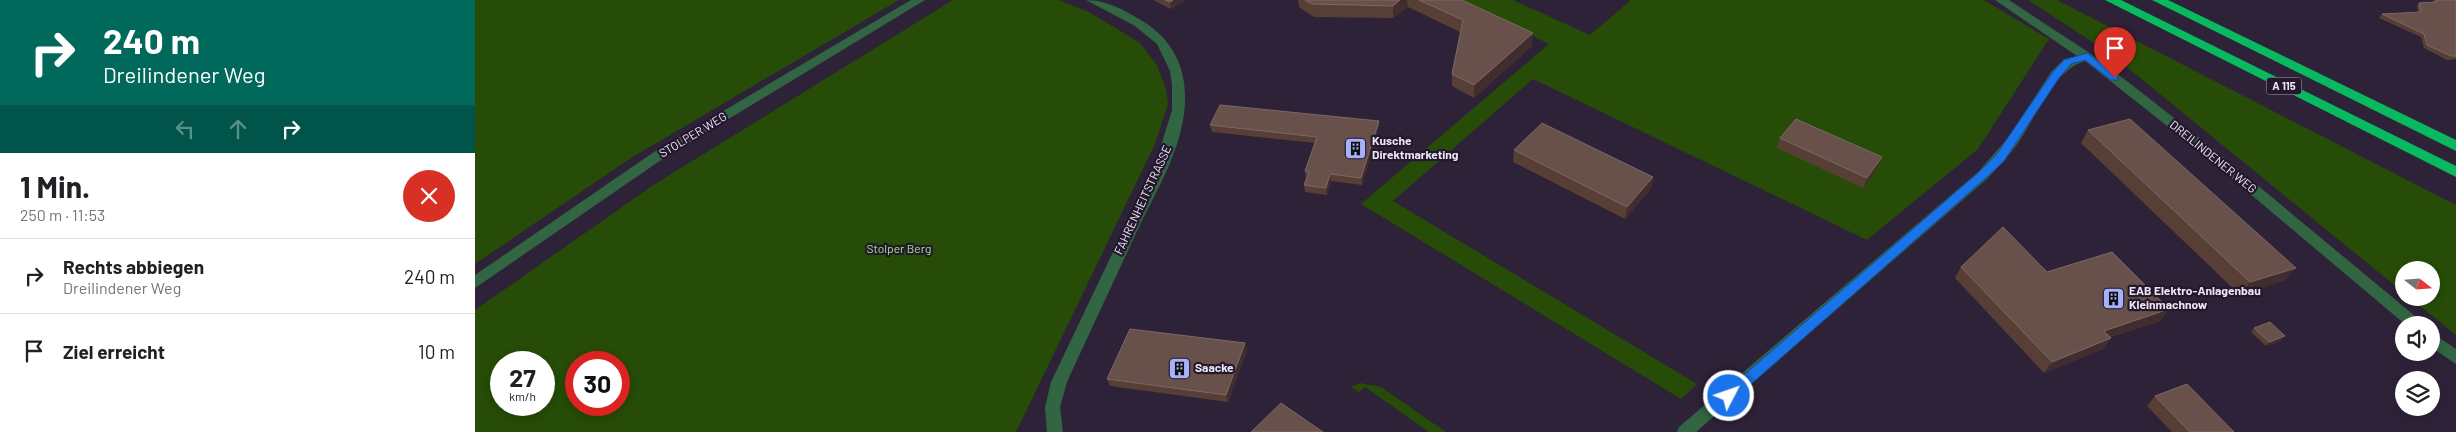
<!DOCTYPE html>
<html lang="de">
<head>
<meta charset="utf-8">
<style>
	:root { --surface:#fff; --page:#f6f6f6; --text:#202124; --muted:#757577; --line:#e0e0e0 }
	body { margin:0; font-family:Barlow,sans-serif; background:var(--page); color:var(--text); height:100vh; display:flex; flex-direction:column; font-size:19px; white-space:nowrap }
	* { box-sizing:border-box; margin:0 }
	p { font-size:16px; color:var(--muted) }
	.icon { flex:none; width:28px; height:28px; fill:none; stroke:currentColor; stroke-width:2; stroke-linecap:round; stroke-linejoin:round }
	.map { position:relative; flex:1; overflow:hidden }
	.panel { display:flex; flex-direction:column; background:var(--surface); width:475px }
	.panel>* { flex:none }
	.hud { background:#00695c; color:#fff; overflow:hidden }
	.needle { width:32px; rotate:107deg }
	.tools { position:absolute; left:1920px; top:261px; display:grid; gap:10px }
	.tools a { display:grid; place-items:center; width:45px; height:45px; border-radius:50%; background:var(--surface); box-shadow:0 2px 8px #0003; font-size:25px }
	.speed { position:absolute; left:15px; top:351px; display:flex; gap:10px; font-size:25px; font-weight:700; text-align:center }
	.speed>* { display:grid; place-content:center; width:65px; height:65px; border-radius:50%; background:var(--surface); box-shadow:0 2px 8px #0003; line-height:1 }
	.speed small { font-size:12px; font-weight:400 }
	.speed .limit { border:8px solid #d22; background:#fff; color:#111 }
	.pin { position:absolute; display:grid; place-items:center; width:42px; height:42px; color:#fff; margin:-51px -21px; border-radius:50% 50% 50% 0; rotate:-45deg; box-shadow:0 0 5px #0007 }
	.pin .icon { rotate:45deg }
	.me { position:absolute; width:55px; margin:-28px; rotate:49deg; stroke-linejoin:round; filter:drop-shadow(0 0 4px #0008) }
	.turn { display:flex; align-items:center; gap:18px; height:105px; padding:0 20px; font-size:22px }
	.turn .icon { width:65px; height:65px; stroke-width:2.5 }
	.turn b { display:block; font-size:35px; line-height:42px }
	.lanes { display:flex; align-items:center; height:48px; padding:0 20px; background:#0003; justify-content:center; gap:25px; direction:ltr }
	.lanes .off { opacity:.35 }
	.round { display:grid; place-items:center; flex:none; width:52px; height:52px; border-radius:26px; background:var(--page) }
	.summary { display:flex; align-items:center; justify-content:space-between; height:85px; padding:0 20px }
	h1 { font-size:30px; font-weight:700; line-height:38px }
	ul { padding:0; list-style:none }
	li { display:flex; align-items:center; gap:15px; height:75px; padding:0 20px; border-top:1px solid var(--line) }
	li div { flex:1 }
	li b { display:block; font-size:19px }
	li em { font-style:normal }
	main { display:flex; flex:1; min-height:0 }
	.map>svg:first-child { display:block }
	.green { fill:#264c07; fill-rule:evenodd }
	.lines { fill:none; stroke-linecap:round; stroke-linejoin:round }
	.minor { fill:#326542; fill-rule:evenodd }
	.tertiary { fill:#326542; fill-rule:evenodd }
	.motorway { fill:#09b960; fill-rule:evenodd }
	.wall { fill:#583f35 }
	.shaded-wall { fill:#412c2e }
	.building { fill:#68514a; stroke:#7d6865 }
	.route { fill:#1a73e8; stroke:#114b97 }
	.labels { text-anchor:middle; stroke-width:4.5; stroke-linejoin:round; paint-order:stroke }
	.shield { fill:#24182e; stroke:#b1a8b9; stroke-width:1 }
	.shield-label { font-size:11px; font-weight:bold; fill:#ede6f5 }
	.street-label { font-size:12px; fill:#ede6f5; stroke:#24182e }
	.poi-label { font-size:12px; font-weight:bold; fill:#ede6f5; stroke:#24182e; text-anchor:start }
	.park-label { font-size:12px; fill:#a3e47e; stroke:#24182e }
</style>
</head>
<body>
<main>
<section class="panel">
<div class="hud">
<div class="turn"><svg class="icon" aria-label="right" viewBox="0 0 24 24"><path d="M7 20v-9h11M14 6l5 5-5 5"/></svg><div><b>240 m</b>Dreilindener Weg</div></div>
<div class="lanes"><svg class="icon off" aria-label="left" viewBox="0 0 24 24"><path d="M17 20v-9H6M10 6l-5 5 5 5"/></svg><svg class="icon off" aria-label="ahead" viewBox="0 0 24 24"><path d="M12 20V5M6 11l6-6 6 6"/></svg><svg class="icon" aria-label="right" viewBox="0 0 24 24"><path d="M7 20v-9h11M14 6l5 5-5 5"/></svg></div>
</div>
<div class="summary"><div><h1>1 Min.</h1><p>250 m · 11:53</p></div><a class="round" style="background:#d93025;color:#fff"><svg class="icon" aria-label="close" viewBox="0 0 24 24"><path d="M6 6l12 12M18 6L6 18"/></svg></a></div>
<ul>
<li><svg class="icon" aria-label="right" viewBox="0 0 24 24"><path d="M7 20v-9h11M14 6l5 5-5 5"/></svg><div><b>Rechts abbiegen</b><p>Dreilindener Weg</p></div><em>240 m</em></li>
<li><svg class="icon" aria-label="arrive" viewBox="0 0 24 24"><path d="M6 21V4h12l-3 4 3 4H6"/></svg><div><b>Ziel erreicht</b></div><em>10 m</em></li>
</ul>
</section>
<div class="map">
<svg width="1981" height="432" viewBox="0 0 1981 432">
	<rect width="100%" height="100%" fill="#2e2238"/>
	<path class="green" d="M0 0H424L156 158 0 264Z
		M478 0H584L614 12 665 43 682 65 691 89 693 104 680 144 541 432H0V310L180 184ZM26 362H69V405H26ZM101 362H144V405H101Z
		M982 0H1038L1115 35 1156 0H1509L1574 39 1503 149 1392 240 1058 79 918 201 1222 384 1206 399 886 204 1074 44Z
		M1553 0H1582L1981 205V335L1935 298H1956V270H1929V293L1637 55Z
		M885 383 906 387 971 432H954L890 387 884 392 876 387Z"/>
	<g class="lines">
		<path class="minor" d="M611 0C631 0 647 9 664 19 693 35 710 62 710 96 711 143 682 189 662 231 639 281 615 332 592 382L585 407 588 432H572L570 407 576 382 681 162 697 110V84L695 71 682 44 660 26Z
			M1520 0H1534L1616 54 1657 85 1740 150 1946 321 1949 325H1931L1730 156 1610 61C1578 70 1561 117 1543 143 1534 156 1523 167 1513 178L1221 432H1202L1204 427 1503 172 1533 138 1576 72 1589 59 1602 56Z
			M1956 332 1981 349V364L1956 347Z"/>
		<path class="tertiary" d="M436 0H450L189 158 0 288V275L179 152Z"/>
		<path class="motorway" d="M1630 0H1646L1981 166V177Z
			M1677 0H1693L1981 140V151Z"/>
	</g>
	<path class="wall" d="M678 0H711L696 9Z
		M823 0H987L1057 46 999 98 977 86V74L985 32 933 7 918 18 839 17 824 7Z
		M1958 0H1981V59L1972 60 1949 48 1946 37 1904 18 1907 14 1943 13 1942 6 1944 3 1958 2Z
		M904 121V128L887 185 856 181 852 195 830 192 829 185 831 179V178L830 171 840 143 737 132 735 125Z
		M1613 130 1810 280 1765 295 1606 143Z
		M1305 138 1403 167 1388 188 1302 148Z
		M1039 150 1178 177 1176 189 1150 219 1038 162Z
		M1486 267 1572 272 1686 321 1636 337 1628 349 1569 373 1480 278Z
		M1779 328 1807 340 1791 346 1776 332Z
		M770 343 772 350 753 402 635 386 632 379Z
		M1680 396 1759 432H1697L1672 406Z"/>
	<path class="shaded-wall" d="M698 0H711L696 9 695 2Z
		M925 0H932L933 7 918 18V6Z
		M1058 33 1057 46 999 98V85Z
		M904 121V128L887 185 886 178Z
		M1407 157 1403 167 1388 188 1392 178Z
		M855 174 856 181 852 195 851 188Z
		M1178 177 1176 189 1150 219 1152 207Z
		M1821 268 1810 280 1765 295 1775 282Z
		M1694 309 1686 321 1621 342 1629 331Z
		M1810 336 1807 340 1791 346 1794 342Z
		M1636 338 1628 349 1569 373 1577 362Z
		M770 343 772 350 753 402 751 395Z"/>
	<path class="building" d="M690 0H698L695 2Z
		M830 0H925L918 6 837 4Z
		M944 0H987L1058 33 999 85 977 74 988 20Z
		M1961 0H1981V56H1976L1952 45 1949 34 1907 14 1946 12 1944 3 1962 2Z
		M745 105 904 121 886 178 855 174 851 188 829 185 834 172 830 171 842 137 735 125Z
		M1321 119 1407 157 1392 178 1305 138Z
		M1655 119 1821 268 1775 282 1613 130Z
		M1067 123 1178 177 1152 207 1039 150Z
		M1528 227 1572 272 1637 252 1694 309 1629 331 1636 338 1577 362 1486 267Z
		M1795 322 1810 336 1794 342 1779 328Z
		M655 329 770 343 751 395 632 379Z
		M1712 384 1759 432H1715L1680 396Z
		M806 403 848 432H776Z"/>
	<path class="route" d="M1612 53 1643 75V80H1636L1610 60 1596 64 1584 78 1529 161 1512 177 1258 400H1249L1247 396 1249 392 1504 172 1521 155 1577 73 1589 60Z"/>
	<defs>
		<symbol id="building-square" viewBox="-11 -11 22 22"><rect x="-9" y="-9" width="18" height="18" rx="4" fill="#a6b1fc" stroke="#24182e"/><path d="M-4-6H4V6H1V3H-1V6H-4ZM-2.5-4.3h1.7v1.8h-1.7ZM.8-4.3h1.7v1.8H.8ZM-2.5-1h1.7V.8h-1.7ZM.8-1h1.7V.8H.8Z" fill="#111"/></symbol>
	</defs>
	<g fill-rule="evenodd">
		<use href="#building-square" x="868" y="136" width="25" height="25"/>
		<use href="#building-square" x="1626" y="286" width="25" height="25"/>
		<use href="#building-square" x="692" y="356" width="25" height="25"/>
	</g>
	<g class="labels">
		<rect class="shield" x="1791.5" y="77.5" width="35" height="17" rx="4"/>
		<g class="shield-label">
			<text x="1809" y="90">A 115</text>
		</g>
		<g class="street-label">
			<text transform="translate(218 135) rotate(-31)" y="4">STOLPER WEG</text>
			<text transform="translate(1738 157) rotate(39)" y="4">DREILINDENER WEG</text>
			<text transform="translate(668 200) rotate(-65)" y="4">FAHRENHEITSTRASSE</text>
		</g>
		<g class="poi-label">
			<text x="897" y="145">Kusche<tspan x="897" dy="14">Direktmarketing</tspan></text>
			<text x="1654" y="295">EAB Elektro-Anlagenbau<tspan x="1654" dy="14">Kleinmachnow</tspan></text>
			<text x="720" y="372">Saacke</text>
		</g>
		<g class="park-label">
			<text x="424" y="253">Stolper Berg</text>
		</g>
	</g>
</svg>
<div class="tools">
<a><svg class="needle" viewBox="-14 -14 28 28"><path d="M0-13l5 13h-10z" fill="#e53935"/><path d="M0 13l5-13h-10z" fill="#757577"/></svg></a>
<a><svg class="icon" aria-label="sound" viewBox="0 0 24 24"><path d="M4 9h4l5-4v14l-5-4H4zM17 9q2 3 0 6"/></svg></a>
<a><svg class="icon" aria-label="layers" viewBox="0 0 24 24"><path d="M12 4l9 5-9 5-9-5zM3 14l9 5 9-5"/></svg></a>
</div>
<div class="speed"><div>27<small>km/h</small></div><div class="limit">30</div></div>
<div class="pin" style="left:1640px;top:78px;background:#d93025"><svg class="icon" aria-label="arrive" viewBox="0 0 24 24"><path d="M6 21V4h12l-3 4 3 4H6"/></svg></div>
<svg class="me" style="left:1254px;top:396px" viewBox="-20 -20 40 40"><circle r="17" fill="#1a73e8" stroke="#fff" stroke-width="3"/><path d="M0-11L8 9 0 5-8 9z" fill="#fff"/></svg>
</div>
</main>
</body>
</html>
